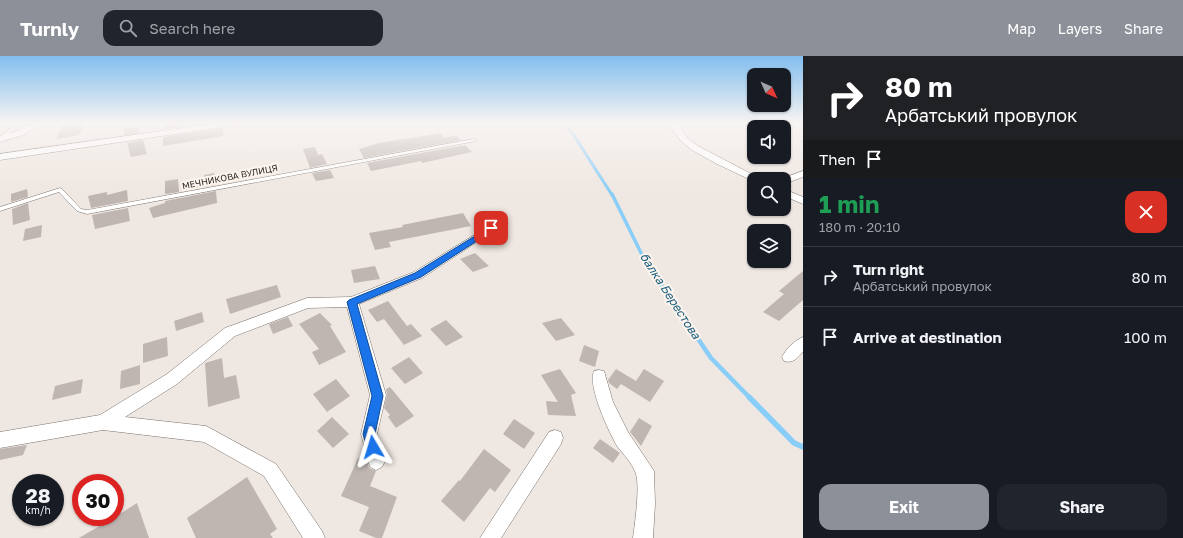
<!DOCTYPE html>
<html lang="en">
<head>
<meta charset="utf-8">
<style>
	:root { --surface:#171b24; --page:#20242c; --text:#f1f3f6; --muted:#9ea1a6; --line:#363941; --accent:#8c9099 }
	body { margin:0; font-family:"Golos Text",sans-serif; background:var(--page); color:var(--text); height:100vh; display:flex; flex-direction:column; font-size:15px; white-space:nowrap }
	* { box-sizing:border-box; margin:0 }
	p { font-size:13px; color:var(--muted) }
	.icon { flex:none; width:22px; height:22px; fill:none; stroke:currentColor; stroke-width:2; stroke-linecap:round; stroke-linejoin:round }
	.map { position:relative; flex:1; overflow:hidden }
	.details { display:flex; flex-direction:column; background:var(--surface); width:380px }
	.details>* { flex:none }
	.hud { background:#202124; color:#fff; overflow:hidden }
	.needle { width:26px; rotate:135deg }
	.fabs { position:absolute; left:747px; top:12px; display:grid; gap:8px }
	.fabs a { display:grid; place-items:center; width:44px; height:44px; border-radius:8px; background:var(--surface); box-shadow:0 1px 3px #0004; font-size:20px }
	.speed { position:absolute; left:12px; top:418px; display:flex; gap:8px; font-size:20px; font-weight:700; text-align:center }
	.speed>* { display:grid; place-content:center; width:52px; height:52px; border-radius:50%; background:var(--surface); box-shadow:0 1px 3px #0004; line-height:1 }
	.speed small { font-size:10px; font-weight:400 }
	.speed .limit { border:6px solid #d22; background:#fff; color:#111 }
	.pin { position:absolute; display:grid; place-items:center; width:34px; height:34px; color:#fff; margin:-17px; border-radius:8px; box-shadow:0 2px 6px #0006 }
	.me { position:absolute; width:44px; margin:-22px; rotate:353deg; stroke-linejoin:round; filter:drop-shadow(0 0 3px #0008) }
	.turn { display:flex; align-items:center; gap:14px; height:84px; padding:0 16px; font-size:18px }
	.turn .icon { width:52px; height:52px; stroke-width:2.5 }
	.turn b { display:block; font-size:28px; line-height:34px }
	.then { display:flex; align-items:center; height:38px; padding:0 16px; background:#0003; gap:8px; font-size:15px }
	.round { display:grid; place-items:center; flex:none; width:42px; height:42px; border-radius:12px; background:var(--page) }
	.summary { display:flex; align-items:center; justify-content:space-between; height:68px; padding:0 16px }
	h1 { font-size:24px; font-weight:700; line-height:30px; color:#1e9e55 }
	.action { display:flex; gap:8px; margin-top:auto; padding:8px 16px }
	.action a { flex:1; height:46px; border-radius:12px; background:var(--accent); color:#fff; font-size:16px; font-weight:700; line-height:46px; text-align:center }
	.action a+a { background:var(--page); color:var(--text) }
	ul { padding:0; list-style:none }
	li { display:flex; align-items:center; gap:12px; height:60px; padding:0 16px; border-top:1px solid var(--line) }
	li div { flex:1 }
	li b { display:block; font-size:15px }
	li em { font-style:normal }
	header { display:flex; align-items:center; gap:24px; box-sizing:border-box; height:56px; padding:0 20px; background:var(--accent); color:#fff }
	header strong { font-size:19px }
	nav { display:flex; gap:22px; margin-inline-start:auto; font-size:14px }
	.search { width:280px; height:36px; background:var(--page); display:flex; align-items:center; gap:10px; box-sizing:border-box; padding:0 14px; border-radius:12px; color:var(--muted); font-size:15px }
	main { display:flex; flex:1; min-height:0 }
	.map>svg:first-child { display:block }
	.lines { fill:none; stroke-linecap:round; stroke-linejoin:round }
	.stream-far3 { stroke:#89cef8; stroke-width:3 }
	.stream-far2 { stroke:#89cef8; stroke-width:3.5 }
	.stream-far1 { stroke:#89cef8; stroke-width:4.5 }
	.stream { stroke:#89cef8; stroke-width:5.5 }
	.building { fill:#bfb6b1 }
	.lane-casing { stroke:#7a726d; stroke-width:1 }
	.street-casing { stroke:#7a726d; stroke-width:1 }
	.lane { fill:#fff; fill-rule:evenodd }
	.street { fill:#fff; fill-rule:evenodd }
	.route { fill:#1a73e8; stroke:#114b97 }
	.labels { text-anchor:middle; stroke-width:4; stroke-linejoin:round; paint-order:stroke }
	.far-street-label { font-size:9px; fill:#2d2a28; stroke:#fdf4ee }
	.water-label { font-size:12px; font-style:italic; fill:#175c7f; stroke:#fdf4ee }
</style>
</head>
<body>
<header>
<strong>Turnly</strong>
<div class="search"><svg class="icon" aria-label="search" viewBox="0 0 24 24"><circle cx="10" cy="10" r="6"/><path d="M15 15l6 6"/></svg>Search here</div>
<nav><a>Map</a><a>Layers</a><a>Share</a></nav>
</header>
<main>
<div class="map">
<svg width="803" height="482" viewBox="0 0 803 482">
	<rect width="100%" height="100%" fill="#efe7e1"/>
	<g class="lines">
		<path class="stream-far3" d="M563 67 573 78 612 139"/>
		<path class="stream-far2" d="M612 138 646 207 661 229"/>
		<path class="stream-far1" d="M661 228 711 302 750 342"/>
		<path class="stream" d="M749 341 794 387 803 391"/>
	</g>
	<path class="building" d="M63 67H84L79 79 56 83Z
		M164 67H207L163 73Z
		M138 70 140 77 125 79 123 72Z
		M223 72V80L163 90V81Z
		M441 77 444 82 456 79 461 84 364 102 359 93 379 87Z
		M143 84 147 98 131 101 127 87Z
		M465 89 472 96 422 107 421 105 371 115 367 107Z
		M315 91 318 99 322 98 327 108 310 112 303 93Z
		M330 114 334 122 316 125 312 117Z
		M214 117 216 129 204 131V119Z
		M178 123 179 136 165 138V125Z
		M27 133 28 141 11 146V138Z
		M127 134 128 145 91 152 88 140 107 136V139Z
		M216 135 217 147 153 162 149 152 165 147V145Z
		M28 147 30 164 13 169 12 153Z
		M128 152 130 165 95 173 92 159Z
		M463 157 471 170 389 186 391 191 375 194 369 177 403 171 402 169Z
		M42 169 41 181 23 185 25 173Z
		M475 197 489 210 473 216 460 203Z
		M375 210 380 223 354 227 351 214Z
		M803 215V244L779 265 763 256 784 238 779 235Z
		M277 229 281 241 230 258 226 243Z
		M388 245 407 270 411 268 422 280 404 289 384 263 377 266 368 254Z
		M202 256 204 266 176 275 174 265Z
		M320 257 332 269 330 270 346 296 319 309 312 296 319 293 299 268Z
		M288 261 293 270 273 278 269 268Z
		M561 262 575 279 556 285 542 267Z
		M446 264 463 281 446 290 430 273Z
		M167 281 168 300 143 307V288Z
		M584 289 599 295 595 311 579 305Z
		M409 301 423 317 405 328 391 312Z
		M222 302 224 322 236 319 240 342 208 351 205 307Z
		M140 309V328L120 333 121 315Z
		M560 313 576 337 571 339 576 360 548 359 546 345 558 346 541 319Z
		M616 313 636 325 644 313 664 325 650 346 621 328 617 333 609 327 608 324Z
		M83 323 81 337 52 344 55 330Z
		M336 323 350 340 327 356 313 338Z
		M390 331 414 360 396 372 388 361 390 359 384 352 387 339 386 333Z
		M332 361 349 378 333 392 317 375Z
		M639 362 652 370 641 390 630 376Z
		M514 363 535 377 524 393 503 378Z
		M600 383 620 397 613 407 593 392Z
		M27 389 23 399 0 404V393Z
		M484 393 511 414 495 436 490 432 464 466 441 445 459 424 460 425Z
		M358 402 367 405 369 412 376 415 370 430 397 441 382 482H376L359 475 369 451 341 440Z
		M247 421 277 473 270 478 273 482H196L187 462Z
		M137 447 149 482H79L115 461Z"/>
	<g class="lines">
		<defs>
			<path id="lane" d="M18 67H23L0 84V81Z
				M474 83 476 84V85L87 158 77 155 59 136 0 155V151L60 132 62 133 81 153 87 154Z"/>
			<path id="street" d="M33 67H43L23 79 0 86V80L17 75Z
				M218 67H239L235 69 0 104V98Z
				M668 67H677L687 82 698 90 761 123H754L753 125 717 108 692 94 681 85Z
				M803 115V121L784 128V123H781Z
				M784 133 803 141V148L784 140Z
				M491 169 495 170 497 172 495 174 422 222 359 248 386 339 377 378 385 405 382 411 376 414 370 411 361 378 370 339 347 251 308 252 235 280 177 328 125 361 206 370 276 408 322 475 325 482H303L264 420 204 386 103 374 0 392V376L100 359 167 318 225 272 307 242 351 241 414 216Z
				M803 281V296C797 302 793 308 784 305L782 301C786 293 795 284 803 281Z
				M599 314 604 315 613 346 628 376 654 415 655 448 653 482H633C635 467 640 431 636 418 633 408 623 398 617 390 609 376 587 330 594 315Z
				M555 374 561 376 563 382 561 388 501 482H480L549 376Z"/>
		</defs>
		<use href="#lane" class="lane-casing"/>
		<use href="#street" class="street-casing"/>
		<use href="#lane" class="lane"/>
		<use href="#street" class="street"/>
	</g>
	<linearGradient id="sky" x2="0" y2="1"><stop stop-color="#82beee"/><stop offset="0.5" stop-color="#f8f4f2"/><stop offset="1" stop-color="#f8f4f2" stop-opacity="0"/></linearGradient>
	<rect width="803" height="134" fill="url(#sky)"/>
	<path class="route" d="M491 170 494 171V174L421 221 357 248 383 340 375 378 379 391 377 395 373 397 368 395 363 378 372 340 347 246 349 244 415 217Z"/>
	<g class="labels">
		<g class="far-street-label">
			<text transform="translate(230 121) rotate(-11)" y="3">МЕЧНИКОВА ВУЛИЦЯ</text>
		</g>
		<g class="water-label">
			<text transform="translate(670 240) rotate(57)" y="4">балка Берестова</text>
		</g>
	</g>
</svg>
<div class="fabs">
<a><svg class="needle" viewBox="-14 -14 28 28"><path d="M0-13l5 13h-10z" fill="#e53935"/><path d="M0 13l5-13h-10z" fill="#9ea1a6"/></svg></a>
<a><svg class="icon" aria-label="sound" viewBox="0 0 24 24"><path d="M4 9h4l5-4v14l-5-4H4zM17 9q2 3 0 6"/></svg></a>
<a><svg class="icon" aria-label="search" viewBox="0 0 24 24"><circle cx="10" cy="10" r="6"/><path d="M15 15l6 6"/></svg></a>
<a><svg class="icon" aria-label="layers" viewBox="0 0 24 24"><path d="M12 4l9 5-9 5-9-5zM3 14l9 5 9-5"/></svg></a>
</div>
<div class="speed"><div>28<small>km/h</small></div><div class="limit">30</div></div>
<div class="pin" style="left:491px;top:172px;background:#d93025"><svg class="icon" aria-label="arrive" viewBox="0 0 24 24"><path d="M6 21V4h12l-3 4 3 4H6"/></svg></div>
<svg class="me" style="left:373px;top:391px" viewBox="-20 -20 40 40"><path d="M0-17L14 15 0 8-14 15z" fill="#1a73e8" stroke="#fff" stroke-width="4"/></svg>
</div>
<section class="details">
<div class="hud">
<div class="turn"><svg class="icon" aria-label="right" viewBox="0 0 24 24"><path d="M7 20v-9h11M14 6l5 5-5 5"/></svg><div><b>80 m</b>Арбатський провулок</div></div>
<div class="then">Then<svg class="icon" aria-label="arrive" viewBox="0 0 24 24"><path d="M6 21V4h12l-3 4 3 4H6"/></svg></div>
</div>
<div class="summary"><div><h1>1 min</h1><p>180 m · 20:10</p></div><a class="round" style="background:#d93025;color:#fff"><svg class="icon" aria-label="close" viewBox="0 0 24 24"><path d="M6 6l12 12M18 6L6 18"/></svg></a></div>
<ul>
<li><svg class="icon" aria-label="right" viewBox="0 0 24 24"><path d="M7 20v-9h11M14 6l5 5-5 5"/></svg><div><b>Turn right</b><p>Арбатський провулок</p></div><em>80 m</em></li>
<li><svg class="icon" aria-label="arrive" viewBox="0 0 24 24"><path d="M6 21V4h12l-3 4 3 4H6"/></svg><div><b>Arrive at destination</b></div><em>100 m</em></li>
</ul>
<div class="action"><a>Exit</a><a>Share</a></div>
</section>
</main>
</body>
</html>
